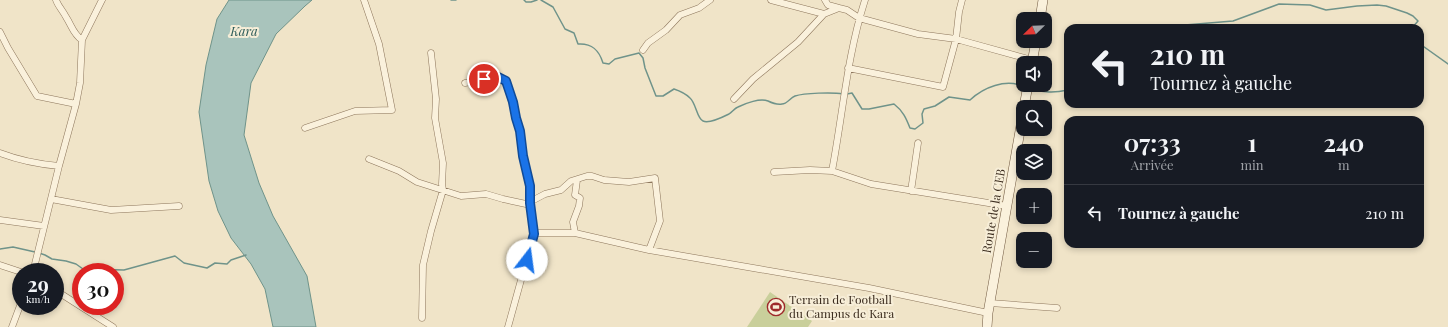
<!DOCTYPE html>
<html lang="fr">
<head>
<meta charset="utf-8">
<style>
	:root { --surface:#171b24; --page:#242831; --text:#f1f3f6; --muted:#9ea1a6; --line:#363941 }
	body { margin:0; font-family:"Playfair Display",serif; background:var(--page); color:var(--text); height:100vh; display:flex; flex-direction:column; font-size:15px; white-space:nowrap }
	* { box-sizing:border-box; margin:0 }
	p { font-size:13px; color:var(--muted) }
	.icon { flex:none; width:22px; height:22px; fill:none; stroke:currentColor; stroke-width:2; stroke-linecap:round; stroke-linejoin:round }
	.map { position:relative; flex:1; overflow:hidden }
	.panel { position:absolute; left:1064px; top:116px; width:360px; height:132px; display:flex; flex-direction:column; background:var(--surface); border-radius:12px; box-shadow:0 2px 6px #0003 }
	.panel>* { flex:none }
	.top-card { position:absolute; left:1064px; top:24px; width:360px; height:84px; border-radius:12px; box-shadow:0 2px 6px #0003; background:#171b24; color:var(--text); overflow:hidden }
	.needle { width:26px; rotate:247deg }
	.buttons { position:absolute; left:1016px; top:12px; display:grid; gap:8px }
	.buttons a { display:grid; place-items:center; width:36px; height:36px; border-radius:8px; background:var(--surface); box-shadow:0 2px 6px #0003; font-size:20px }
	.speed { position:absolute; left:12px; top:263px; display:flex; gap:8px; font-size:20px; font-weight:700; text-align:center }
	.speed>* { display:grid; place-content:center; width:52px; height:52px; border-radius:50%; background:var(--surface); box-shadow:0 2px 6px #0003; line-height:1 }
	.speed small { font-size:10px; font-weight:400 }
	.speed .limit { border:6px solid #d22; background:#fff; color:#111 }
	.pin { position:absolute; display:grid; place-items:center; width:34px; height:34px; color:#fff; margin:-17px; border:2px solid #fff; border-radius:50%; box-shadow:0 1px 4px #0007 }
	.me { position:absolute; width:44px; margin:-22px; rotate:15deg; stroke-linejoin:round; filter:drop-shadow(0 0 3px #0008) }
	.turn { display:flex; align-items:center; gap:14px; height:84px; padding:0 20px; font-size:18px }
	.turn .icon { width:52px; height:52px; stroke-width:2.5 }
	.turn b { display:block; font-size:28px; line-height:34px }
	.eta { display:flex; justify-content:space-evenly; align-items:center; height:68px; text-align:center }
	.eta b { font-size:24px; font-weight:700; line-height:28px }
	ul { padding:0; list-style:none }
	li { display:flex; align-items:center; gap:12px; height:56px; padding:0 20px; border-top:1px solid var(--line) }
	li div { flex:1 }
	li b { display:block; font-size:15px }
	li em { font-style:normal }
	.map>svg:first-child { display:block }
	.green { fill:#c9cf9b }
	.water { fill:#a9c4bc; stroke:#6f938a }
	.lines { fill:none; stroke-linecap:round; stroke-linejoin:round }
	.stream { stroke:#6f938a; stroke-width:1.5 }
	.minor-casing { stroke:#8d765c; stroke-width:7 }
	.secondary-casing { stroke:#6f573f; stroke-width:10 }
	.minor { stroke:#faf1dc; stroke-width:6 }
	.secondary { stroke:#faf1dc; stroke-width:9 }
	.route-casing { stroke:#114b97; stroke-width:10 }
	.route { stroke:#1a73e8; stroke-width:7 }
	.labels { text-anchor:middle; stroke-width:4; stroke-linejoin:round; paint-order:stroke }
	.street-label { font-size:12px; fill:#3d2e20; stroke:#f7eed8 }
	.poi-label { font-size:12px; fill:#3d2e20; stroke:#f7eed8; text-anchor:start }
	.water-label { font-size:13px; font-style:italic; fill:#2f5d5a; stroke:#f7eed8 }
</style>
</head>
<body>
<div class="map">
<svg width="1448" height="327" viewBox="0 0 1448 327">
	<rect width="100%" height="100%" fill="#f0e4c8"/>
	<path class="green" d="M770 292 812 321 808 327H747Z"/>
	<path class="water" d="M229 0H312L305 6 276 34 251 83 244 135 259 183 273 216 307 276 316 327H273L265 289 251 264 231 238 218 211 209 181 199 112 206 65 217 19Z"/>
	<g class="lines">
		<path class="stream" d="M451 0H456
			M524 0 526 2H531L537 0
			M541 0 553 7 565 29 574 33 578 44C592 43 599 50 603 63L609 64 615 59 639 53 643 58 645 68 656 96H663L674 89C680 91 685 93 690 98 696 103 697 119 703 121 709 124 723 117 729 114 732 112 735 108 738 107 746 103 760 98 768 101 772 103 776 105 782 104 787 104 790 98 795 96 804 93 833 92 843 94
			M1169 28 1185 25 1233 21 1279 4 1310 5 1326 10 1357 6 1377 5 1386 6 1407 13 1413 16 1418 21 1412 28
			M1420 44 1448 64
			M1031 88C1044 93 1054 93 1068 90
			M847 94 852 93 862 109H869L894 104C903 111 906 118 910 128L915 129 923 123 922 114 924 109 935 106 949 97 970 100C984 87 1005 79 1023 86
			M0 249 13 247 35 252
			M39 253 45 255 52 259 66 261 76 264 83 269 124 270 175 256 184 263 207 268 215 263 227 264 231 260 246 255"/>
		<defs>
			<path id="minor" d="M56 0C58 6 63 11 66 17 72 26 73 34 82 40
				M771 0 824 14
				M825 0 828 5 839 8
				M0 32 8 48 37 96 76 104
				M643 50 648 43 666 30 680 15 699 8 710 0
				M848 68 943 87 956 39 959 12 962 0
				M465 83 499 77 506 81 520 131 523 156 530 186V203L534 233
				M734 99 753 79 798 42 824 14 839 8 847 10 859 18 918 34 956 39 1032 60
				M305 128 355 111 392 110 379 44 364 0
				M0 153C21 161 37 164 59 166
				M369 159 399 171 417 182 461 196 486 194 503 199 526 204 545 194 561 190 571 181 587 176H592L604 180 629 182 655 178 660 221 649 250
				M832 171C843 113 847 56 865 0
				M774 172 810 170 832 171 871 184 1007 206
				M911 191 918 143
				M51 199 111 210 179 206
				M0 220 44 226
				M575 233 573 222 579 206 580 198 575 195 577 180
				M0 265 21 272
				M33 272 59 166 76 104 80 83 82 40 102 0
				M55 290 113 327
				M990 303 1057 308
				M422 318 423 265 431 231 443 190 442 184 443 163 435 118 436 99 431 53
				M12 327 21 303
				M508 327 534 233H575L649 250 869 288 988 313"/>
			<path id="secondary" d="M1040 19 1043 0
				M1032 63 1036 41
				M1024 107 1028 85
				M987 327 988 313 1023 114"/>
		</defs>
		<use href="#minor" class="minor-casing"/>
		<use href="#secondary" class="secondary-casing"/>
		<use href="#minor" class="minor"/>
		<use href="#secondary" class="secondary"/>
	</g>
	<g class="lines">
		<defs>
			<path id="route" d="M484 79 498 77 506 81 513 102 516 118 520 131 523 156 530 186V203L534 234 527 260"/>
		</defs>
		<use href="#route" class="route-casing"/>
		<use href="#route" class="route"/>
	</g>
	<defs>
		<symbol id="stadium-ring" viewBox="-11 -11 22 22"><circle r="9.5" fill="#f7eed8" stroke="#9e2a2b" stroke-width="1.5"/><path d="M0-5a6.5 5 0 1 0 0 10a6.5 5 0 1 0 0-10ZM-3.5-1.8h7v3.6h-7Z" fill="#9e2a2b"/></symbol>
	</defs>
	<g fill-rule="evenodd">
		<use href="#stadium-ring" x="766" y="297" width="20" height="20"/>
	</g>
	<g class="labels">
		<g class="street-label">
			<text transform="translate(994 211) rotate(-80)" y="4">Route de la CEB</text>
		</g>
		<g class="poi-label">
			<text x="789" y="304">Terrain de Football<tspan x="789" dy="14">du Campus de Kara</tspan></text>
		</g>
		<g class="water-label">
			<text x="244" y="36">Kara</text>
		</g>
	</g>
</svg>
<div class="buttons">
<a><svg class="needle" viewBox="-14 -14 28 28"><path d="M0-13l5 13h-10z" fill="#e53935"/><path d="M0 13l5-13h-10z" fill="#9ea1a6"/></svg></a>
<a><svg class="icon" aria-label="sound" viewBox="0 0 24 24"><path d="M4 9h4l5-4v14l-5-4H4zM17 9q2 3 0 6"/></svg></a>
<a><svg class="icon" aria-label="search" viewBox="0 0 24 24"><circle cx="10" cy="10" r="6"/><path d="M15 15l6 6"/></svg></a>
<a><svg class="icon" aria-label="layers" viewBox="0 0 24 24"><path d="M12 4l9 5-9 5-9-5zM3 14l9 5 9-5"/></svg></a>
<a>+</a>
<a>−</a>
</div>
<div class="speed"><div>29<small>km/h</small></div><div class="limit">30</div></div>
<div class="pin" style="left:484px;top:79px;background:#d93025"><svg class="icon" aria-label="arrive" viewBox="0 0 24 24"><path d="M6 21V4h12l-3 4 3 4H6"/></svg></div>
<svg class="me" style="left:527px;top:260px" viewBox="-20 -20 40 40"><circle r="19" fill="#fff"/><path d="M0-13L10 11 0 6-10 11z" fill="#1a73e8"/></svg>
<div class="top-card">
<div class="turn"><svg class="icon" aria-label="left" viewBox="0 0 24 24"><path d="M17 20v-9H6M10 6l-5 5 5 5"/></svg><div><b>210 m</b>Tournez à gauche</div></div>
</div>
<section class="panel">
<div class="eta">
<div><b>07:33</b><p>Arrivée</p></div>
<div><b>1</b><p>min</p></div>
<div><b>240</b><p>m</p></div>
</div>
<ul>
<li><svg class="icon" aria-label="left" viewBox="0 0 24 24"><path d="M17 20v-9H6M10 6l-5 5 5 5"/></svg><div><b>Tournez à gauche</b></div><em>210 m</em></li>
</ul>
</section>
</div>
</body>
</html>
